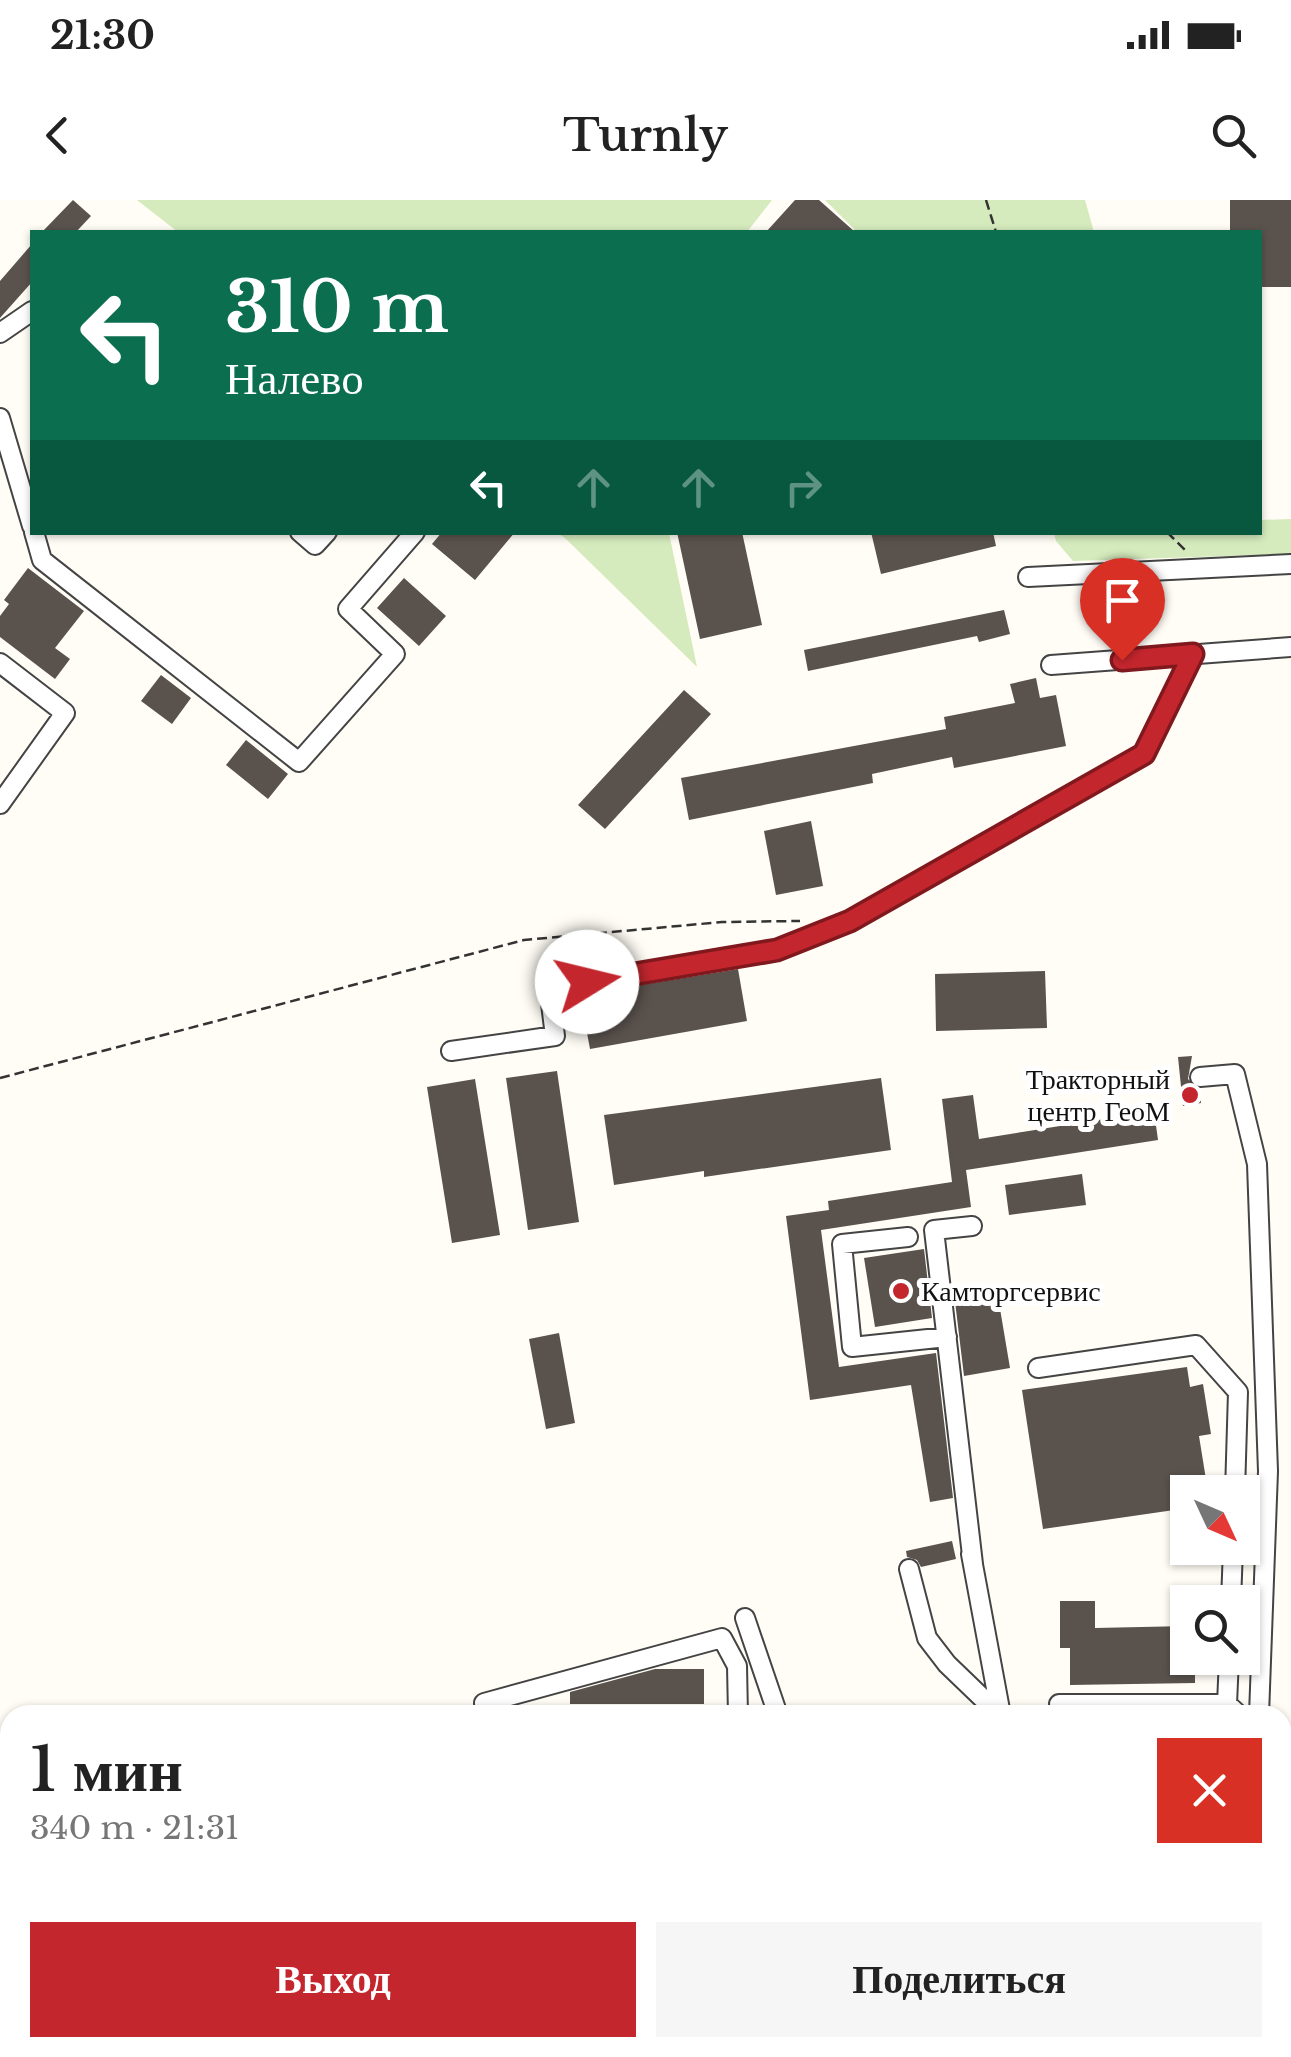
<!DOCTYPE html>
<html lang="ru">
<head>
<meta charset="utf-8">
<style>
	:root { --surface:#fff; --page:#f6f6f6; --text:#222; --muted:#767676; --accent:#c4262e }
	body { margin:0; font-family:"Libre Baskerville",serif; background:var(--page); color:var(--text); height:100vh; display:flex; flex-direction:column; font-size:38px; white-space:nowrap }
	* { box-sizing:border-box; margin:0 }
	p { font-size:32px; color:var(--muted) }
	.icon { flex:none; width:55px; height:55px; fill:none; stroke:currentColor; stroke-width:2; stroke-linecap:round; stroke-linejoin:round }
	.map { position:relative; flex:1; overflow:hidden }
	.details { position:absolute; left:0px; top:1505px; width:1292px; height:352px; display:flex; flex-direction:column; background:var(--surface); border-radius:30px 30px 0 0; box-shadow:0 2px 8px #0004 }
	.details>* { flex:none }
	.guide { position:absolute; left:30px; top:30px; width:1232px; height:305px; border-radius:0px; box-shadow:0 2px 8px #0004; background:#0b6e4f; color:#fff; overflow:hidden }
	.needle { width:65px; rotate:134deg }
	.tools { position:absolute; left:1170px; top:1275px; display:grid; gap:20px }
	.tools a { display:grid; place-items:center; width:90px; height:90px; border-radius:0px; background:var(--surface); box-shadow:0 2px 8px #0004; font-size:50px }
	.pin { position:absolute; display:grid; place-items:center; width:85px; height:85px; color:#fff; margin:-102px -42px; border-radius:50% 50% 50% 0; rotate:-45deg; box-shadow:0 0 10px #0007 }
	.pin .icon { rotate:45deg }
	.me { position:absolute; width:110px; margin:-55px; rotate:81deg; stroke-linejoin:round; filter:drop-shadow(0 0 8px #0008) }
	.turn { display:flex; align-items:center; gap:35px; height:210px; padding:0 30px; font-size:45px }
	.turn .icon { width:130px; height:130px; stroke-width:2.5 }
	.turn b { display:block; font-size:70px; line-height:85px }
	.lanes { display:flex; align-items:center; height:95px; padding:0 30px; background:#0003; justify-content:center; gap:50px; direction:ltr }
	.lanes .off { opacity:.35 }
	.round { display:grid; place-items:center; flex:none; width:105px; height:105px; border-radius:0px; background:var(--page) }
	.headline { display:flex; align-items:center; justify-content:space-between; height:170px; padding:0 30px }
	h1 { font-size:60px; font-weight:600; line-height:75px }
	.cta { display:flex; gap:20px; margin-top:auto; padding:20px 30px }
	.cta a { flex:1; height:115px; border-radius:0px; background:var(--accent); color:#fff; font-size:40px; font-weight:600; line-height:115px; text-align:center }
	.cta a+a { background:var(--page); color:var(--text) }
	.status { display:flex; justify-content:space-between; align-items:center; height:70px; padding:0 50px; background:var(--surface); direction:ltr }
	.status svg { height:28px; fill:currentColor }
	header { display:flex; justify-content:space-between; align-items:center; height:130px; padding:0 30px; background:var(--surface); font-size:45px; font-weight:600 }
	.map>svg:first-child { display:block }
	.industrial { fill:#eee6ef }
	.green { fill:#d5ebbd }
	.building { fill:#5a524d }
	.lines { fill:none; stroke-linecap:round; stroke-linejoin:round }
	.minor-casing { stroke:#444; stroke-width:22 }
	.path { stroke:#333; stroke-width:2.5; stroke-dasharray:10 5; stroke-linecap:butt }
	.minor { stroke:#fff; stroke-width:18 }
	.rail-casing { stroke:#c4262e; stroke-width:9 }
	.rail { stroke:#fff; stroke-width:5; stroke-dasharray:15; stroke-linecap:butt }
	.route-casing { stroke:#7f191e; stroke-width:25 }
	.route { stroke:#c4262e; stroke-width:18 }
	.poi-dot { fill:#c4262e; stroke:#fff; stroke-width:4 }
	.labels { text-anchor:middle; stroke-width:10; stroke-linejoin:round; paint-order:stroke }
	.poi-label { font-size:28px; fill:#111; stroke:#fff; text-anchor:end }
</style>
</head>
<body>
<div class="status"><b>21:30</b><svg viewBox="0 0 49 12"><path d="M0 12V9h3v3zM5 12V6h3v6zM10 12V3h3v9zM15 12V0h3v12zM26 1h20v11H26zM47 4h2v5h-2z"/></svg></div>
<header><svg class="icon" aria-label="back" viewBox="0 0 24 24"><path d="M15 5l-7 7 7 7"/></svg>Turnly<svg class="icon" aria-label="search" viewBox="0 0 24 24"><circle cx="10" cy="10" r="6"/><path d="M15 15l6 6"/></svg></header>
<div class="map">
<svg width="1291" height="1857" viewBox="0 0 1291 1857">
	<rect width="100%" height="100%" fill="#fffdf5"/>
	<path class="industrial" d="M571 1848H1241L1242 1857H571Z"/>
	<path class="green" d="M137 0H772L747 32H178Z
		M825 0H1085L1094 32H857Z
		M1291 319V354L1073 361 1056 341 1054 333 1260 332V320Z
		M558 333H669L697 467 566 339Z"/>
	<path class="building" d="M73 0 91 16 76 32H42Z
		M795 0H819L855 32H766Z
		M1230 0H1291V87H1260V32H1230Z
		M32 44V82L0 118V81Z
		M442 332H515L475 380 432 344Z
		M677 332H742L762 425 700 439Z
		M871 332H993L996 346 881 374Z
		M28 368 84 411 55 448 70 459 55 479 0 437V416L9 404 4 400Z
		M404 378 446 416 419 446 377 408Z
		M1004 410 1010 434 979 442 977 436 808 471 804 450Z
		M161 475 191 498 172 524 141 501Z
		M1036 478 1040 498 1056 495 1066 546 954 568 952 557 872 574 873 583 689 620 681 578 946 529 944 517 1015 503 1010 484Z
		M684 490 711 514 605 629 578 605Z
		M246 540 288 574 268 599 226 565Z
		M811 621 823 686 776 695 764 631Z
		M738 769 747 821 590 849 580 795Z
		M1045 771 1047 828 936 831 935 774Z
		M1192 856 1188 879 1199 889 1201 903 1183 906 1178 857Z
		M557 871 579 1022 528 1030 506 878Z
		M881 878 891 950 704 977V971L614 985 604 915Z
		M475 879 500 1035 452 1043 427 887Z
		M973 895 979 939 1154 911 1158 940 966 970 971 1007 821 1030 839 1167 936 1153 953 1298 930 1302 911 1185 810 1200 786 1016 829 1010 828 1001 952 982 942 899Z
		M1082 974 1086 1005 1009 1015 1005 985Z
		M924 1049 932 1118 875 1127 864 1058Z
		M996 1085 1010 1168 964 1176 954 1093Z
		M559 1133 575 1223 546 1229 529 1139Z
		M1187 1167 1190 1187 1203 1184 1211 1234 1199 1236 1208 1292H1188V1308L1043 1329 1022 1190Z
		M952 1341 956 1359 921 1367 917 1360 907 1357 906 1351Z
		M1060 1401H1095V1428L1188 1426V1458H1195V1483L1070 1485V1448H1060Z
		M655 1469H704V1504H570V1492Z"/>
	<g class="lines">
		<defs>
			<path id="minor" d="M0 133 32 111
				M0 218 32 326
				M34 332 42 360 299 562 395 454 348 409 415 332
				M300 332 315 345 327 332
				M1028 377 1291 364
				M0 463 65 513 0 604
				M1051 465 1291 447
				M451 851 555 836 549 788 777 750 850 721 1144 554 1193 454
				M1200 877 1235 874 1257 964 1268 1271 1259 1515
				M972 1026 934 1030 973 1364
				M908 1037 842 1044 852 1147 947 1137
				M1038 1168 1196 1145 1238 1192 1235 1292
				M971 1354 1001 1515
				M909 1369 927 1438 947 1464 1000 1515
				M1231 1402 1233 1348
				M745 1418 778 1515
				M1059 1504H1227L1239 1515
				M1227 1504 1229 1458
				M486 1515 484 1503 722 1438 737 1466 738 1515
				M1282 1574 1291 1585
				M1282 1697 1291 1693
				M612 1848V1857
				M698 1848V1857
				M745 1848V1857
				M884 1848V1857
				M928 1848V1857
				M1066 1848V1857
				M1109 1848V1857
				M1156 1848V1857
				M1200 1848V1857
				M1245 1848V1857
				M654 1857V1848
				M786 1857V1848
				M839 1857V1848
				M977 1857V1848
				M1021 1857V1848"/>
		</defs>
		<use href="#minor" class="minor-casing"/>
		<path class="path" d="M986 0 996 32
			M1167 332 1185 350
			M0 878 524 740 722 722 800 721
			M0 1597 10 1630
			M0 1655H10
			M63 1848 65 1857
			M148 1848 149 1857"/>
		<use href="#minor" class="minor"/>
		<defs>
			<path id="rail" d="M0 1774 10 1818
				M15 1848 17 1857"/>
		</defs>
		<use href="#rail" class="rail-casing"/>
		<use href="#rail" class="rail"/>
	</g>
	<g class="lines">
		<defs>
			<path id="route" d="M587 782 777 750 850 721 1144 554 1193 454 1122 460"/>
		</defs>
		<use href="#route" class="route-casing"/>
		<use href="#route" class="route"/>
	</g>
	<g class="poi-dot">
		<circle cx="1190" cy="895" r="10"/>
		<circle cx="901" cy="1091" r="10"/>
	</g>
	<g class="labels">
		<g class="poi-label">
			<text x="1170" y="889">Тракторный<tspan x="1170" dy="32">центр ГеоМ</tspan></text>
			<text x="921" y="1101" text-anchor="start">Камторгсервис</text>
		</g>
	</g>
</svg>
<div class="tools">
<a><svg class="needle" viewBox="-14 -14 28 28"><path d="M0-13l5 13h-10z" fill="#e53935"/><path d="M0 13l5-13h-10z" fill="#767676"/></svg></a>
<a><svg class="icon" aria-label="search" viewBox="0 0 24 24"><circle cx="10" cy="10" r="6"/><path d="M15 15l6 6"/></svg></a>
</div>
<div class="pin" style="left:1122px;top:460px;background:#d93025"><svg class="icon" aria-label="arrive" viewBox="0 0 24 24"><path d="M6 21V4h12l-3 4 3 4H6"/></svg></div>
<svg class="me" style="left:587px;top:782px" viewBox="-20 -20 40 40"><circle r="19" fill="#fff"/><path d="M0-13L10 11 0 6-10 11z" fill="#c4262e"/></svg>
<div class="guide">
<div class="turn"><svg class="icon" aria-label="left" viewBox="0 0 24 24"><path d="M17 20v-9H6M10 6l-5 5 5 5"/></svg><div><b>310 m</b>Налево</div></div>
<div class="lanes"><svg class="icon" aria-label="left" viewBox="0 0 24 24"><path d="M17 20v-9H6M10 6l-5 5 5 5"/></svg><svg class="icon off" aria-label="ahead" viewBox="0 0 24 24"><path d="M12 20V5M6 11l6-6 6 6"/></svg><svg class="icon off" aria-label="ahead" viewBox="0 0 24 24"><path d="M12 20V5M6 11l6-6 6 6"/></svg><svg class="icon off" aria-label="right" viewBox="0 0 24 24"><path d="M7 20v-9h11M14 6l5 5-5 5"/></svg></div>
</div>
<section class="details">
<div class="headline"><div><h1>1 мин</h1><p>340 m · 21:31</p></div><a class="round" style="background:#d93025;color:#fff"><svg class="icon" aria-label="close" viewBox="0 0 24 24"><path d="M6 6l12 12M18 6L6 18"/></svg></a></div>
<div class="cta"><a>Выход</a><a>Поделиться</a></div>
</section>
</div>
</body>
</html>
